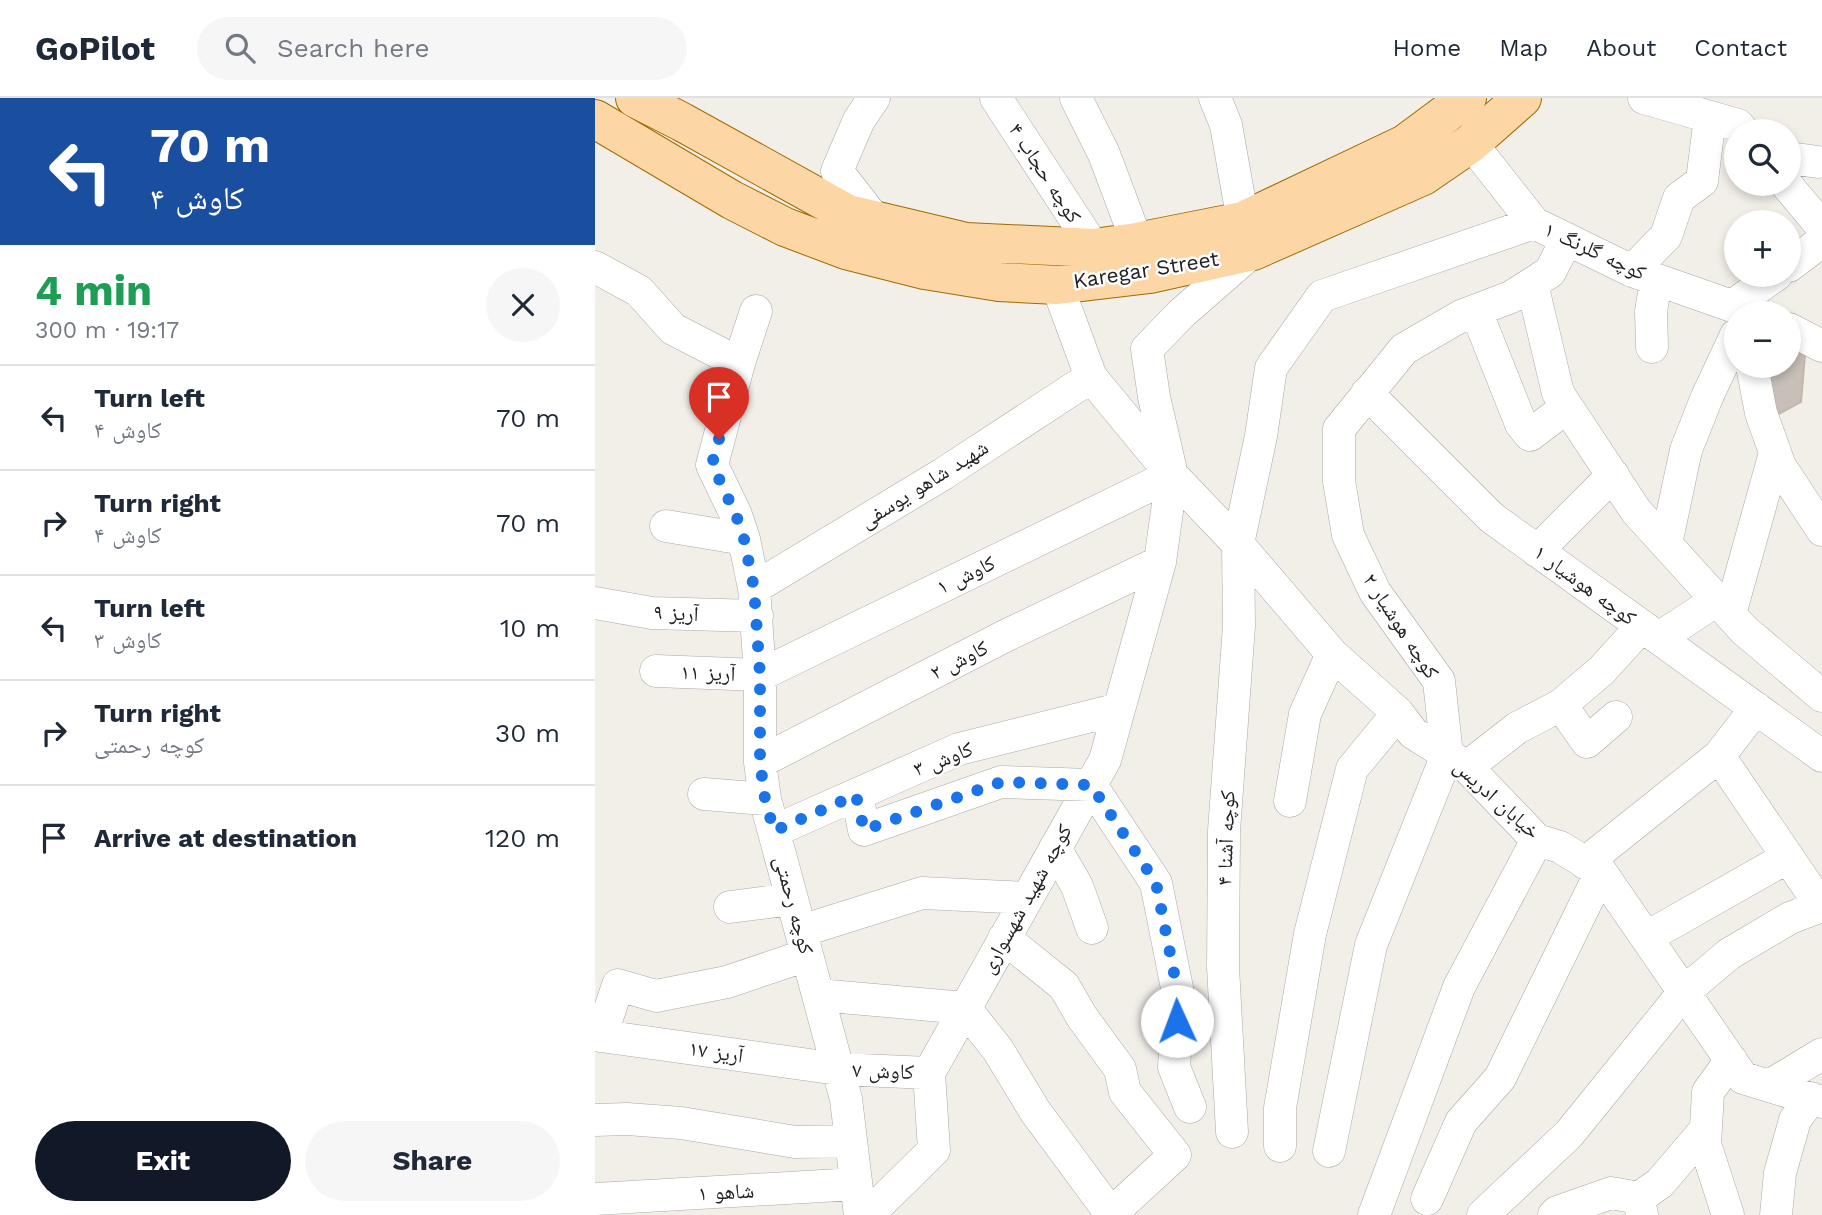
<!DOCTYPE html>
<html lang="en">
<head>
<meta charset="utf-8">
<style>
	:root { --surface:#fff; --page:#f6f6f7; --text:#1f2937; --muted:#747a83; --line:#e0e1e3; --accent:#111827 }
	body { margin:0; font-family:"Work Sans","Noto Naskh Arabic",sans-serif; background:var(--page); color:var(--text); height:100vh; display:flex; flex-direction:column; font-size:26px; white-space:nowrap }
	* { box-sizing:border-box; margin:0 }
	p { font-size:23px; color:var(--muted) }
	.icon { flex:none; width:38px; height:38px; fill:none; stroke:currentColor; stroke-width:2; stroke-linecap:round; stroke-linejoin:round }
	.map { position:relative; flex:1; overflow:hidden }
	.side { display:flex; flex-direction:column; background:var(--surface); width:595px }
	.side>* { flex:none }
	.hud { background:#1a4fa0; color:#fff; overflow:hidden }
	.controls { position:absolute; left:1129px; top:21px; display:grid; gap:14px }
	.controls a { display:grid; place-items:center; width:77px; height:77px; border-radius:50%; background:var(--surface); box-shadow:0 4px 10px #0003; font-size:35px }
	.pin { position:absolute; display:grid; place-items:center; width:60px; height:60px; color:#fff; margin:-72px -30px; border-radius:50% 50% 50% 0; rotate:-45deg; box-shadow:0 0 7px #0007 }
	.pin .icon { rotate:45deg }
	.me { position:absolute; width:77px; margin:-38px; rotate:358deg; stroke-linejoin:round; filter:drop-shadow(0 0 5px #0008) }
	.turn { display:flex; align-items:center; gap:24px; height:147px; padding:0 35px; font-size:32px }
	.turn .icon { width:91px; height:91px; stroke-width:2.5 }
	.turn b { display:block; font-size:49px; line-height:60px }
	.round { display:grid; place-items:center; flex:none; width:74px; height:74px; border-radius:37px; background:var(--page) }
	.overview { display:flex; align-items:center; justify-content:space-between; height:119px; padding:0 35px }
	h1 { font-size:42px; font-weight:700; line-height:52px; color:#1e9e55 }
	.cta { display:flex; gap:14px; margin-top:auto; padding:14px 35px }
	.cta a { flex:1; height:80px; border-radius:42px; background:var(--accent); color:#fff; font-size:28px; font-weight:700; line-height:80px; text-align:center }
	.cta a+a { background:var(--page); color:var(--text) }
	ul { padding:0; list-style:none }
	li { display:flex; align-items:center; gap:21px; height:105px; padding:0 35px; border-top:2px solid var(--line) }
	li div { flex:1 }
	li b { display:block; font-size:26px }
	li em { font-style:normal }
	header { display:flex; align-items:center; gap:42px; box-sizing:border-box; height:98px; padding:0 35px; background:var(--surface); border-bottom:2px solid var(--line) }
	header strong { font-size:33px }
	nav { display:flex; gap:38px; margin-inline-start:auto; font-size:24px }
	.search { width:490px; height:63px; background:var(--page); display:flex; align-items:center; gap:18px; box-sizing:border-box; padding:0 24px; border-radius:38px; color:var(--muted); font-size:26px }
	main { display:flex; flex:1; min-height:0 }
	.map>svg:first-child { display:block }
	.building { fill:#c7bfb8; stroke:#c4b6ab; stroke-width:2 }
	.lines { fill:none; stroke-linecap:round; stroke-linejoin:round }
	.minor-casing { stroke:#a9a9a9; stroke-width:33 }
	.major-casing { stroke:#a06b00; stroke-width:40 }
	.minor { stroke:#fff; stroke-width:32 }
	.major { stroke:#fcd6a4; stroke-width:38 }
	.route { stroke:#1a73e8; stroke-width:12; stroke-dasharray:0 21.6 }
	.labels { text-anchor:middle; stroke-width:5; stroke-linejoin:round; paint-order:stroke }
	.street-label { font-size:21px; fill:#222; stroke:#fff }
</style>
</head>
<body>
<header>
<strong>GoPilot</strong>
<div class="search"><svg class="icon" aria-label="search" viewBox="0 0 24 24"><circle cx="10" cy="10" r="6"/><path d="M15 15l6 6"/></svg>Search here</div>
<nav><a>Home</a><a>Map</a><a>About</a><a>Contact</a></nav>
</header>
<main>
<section class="side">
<div class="hud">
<div class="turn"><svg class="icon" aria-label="left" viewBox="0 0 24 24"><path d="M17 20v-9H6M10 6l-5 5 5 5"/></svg><div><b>70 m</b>کاوش ۴</div></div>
</div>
<div class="overview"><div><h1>4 min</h1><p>300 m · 19:17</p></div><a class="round"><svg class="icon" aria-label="close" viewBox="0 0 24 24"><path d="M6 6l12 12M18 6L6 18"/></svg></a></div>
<ul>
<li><svg class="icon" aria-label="left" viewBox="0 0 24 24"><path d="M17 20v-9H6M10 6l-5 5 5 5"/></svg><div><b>Turn left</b><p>کاوش ۴</p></div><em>70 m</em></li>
<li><svg class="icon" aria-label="right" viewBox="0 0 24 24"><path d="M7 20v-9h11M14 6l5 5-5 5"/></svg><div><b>Turn right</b><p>کاوش ۴</p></div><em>70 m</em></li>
<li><svg class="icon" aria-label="left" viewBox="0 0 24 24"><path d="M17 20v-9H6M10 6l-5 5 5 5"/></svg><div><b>Turn left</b><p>کاوش ۳</p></div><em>10 m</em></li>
<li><svg class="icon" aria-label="right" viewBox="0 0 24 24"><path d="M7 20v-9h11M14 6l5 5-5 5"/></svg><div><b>Turn right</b><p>کوچه رحمتی</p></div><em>30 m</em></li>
<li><svg class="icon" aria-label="arrive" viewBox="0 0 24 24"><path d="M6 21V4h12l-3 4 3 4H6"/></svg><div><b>Arrive at destination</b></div><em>120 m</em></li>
</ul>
<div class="cta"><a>Exit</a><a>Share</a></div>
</section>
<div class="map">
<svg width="1227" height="1117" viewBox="0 0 1227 1117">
	<rect width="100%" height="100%" fill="#f2efe9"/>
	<path class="building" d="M1194 252 1210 257 1206 304 1180 318 1165 268H1194Z"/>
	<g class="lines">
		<defs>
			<path id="minor" d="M279 0 264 22 242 73 281 123
				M401 0 499 150
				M481 0 509 56 542 144
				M620 0 631 27 648 123
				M1049 0 1143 27 1148 33
				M876 45 939 125 1037 173 1157 215
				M1194 60 1223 64
				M1191 86 1227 129
				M1194 168 1227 143
				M0 169 44 193 78 231 144 265
				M1037 173 1071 138 1084 100 1107 83 1115 19
				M937 186 963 295 1041 413 1149 532 1227 598
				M462 187 496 279 577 377 643 446 737 556 803 615 818 635 872 669 942 742 965 749 1006 774 1148 980 1227 1004
				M1137 208 1181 177
				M161 213 144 265 117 367 141 417 149 441 159 490 165 577V664L170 701 251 1001 265 1117
				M881 213 926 326 935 337 972 309
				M1194 231 1227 248
				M1057 249 1056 214 1061 182
				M1157 268 1166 315 1185 368 1227 432
				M772 295 897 420 1227 658
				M71 428 149 441
				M1071 446 1091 352 1112 299 1141 237
				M942 453 1018 377
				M159 490 348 376 496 279
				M0 505 57 515 162 518
				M1135 516 1180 355
				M1064 540 1122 502
				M61 573 165 577 577 377
				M966 607 992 644 1021 619
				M1124 658 1226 808
				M165 664 412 537 565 464
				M872 669 922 630 966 607 1007 572 1047 528
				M109 696 170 701
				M262 697 269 732 406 684 496 687 561 785 584 900 579 969 595 1009
				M695 703 710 616 737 556
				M179 733 364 651 524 611
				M460 750 482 788 497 830
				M990 765 1124 658 1161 610
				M135 809 197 801
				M206 833 327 795 432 800
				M1052 839 1193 759
				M223 897 370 910 403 952 440 1013 516 1116 580 1057 530 994 525 971 487 919 469 888 409 840
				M0 937 243 971 334 975
				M6 938 23 887 61 898 132 884 212 857
				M1174 988 1227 956
				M0 1022 32 1021 86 1025 200 1044 256 1043
				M637 1034 628 869 629 733 644 528 643 446 666 338 676 270 727 198 939 125
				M685 1048V1010L715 836 757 671 803 615
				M734 1053 776 847 852 657 844 583 780 494 753 437 744 383V331L809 251 866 218 916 199 955 174 972 141
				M0 1101 261 1086
				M832 1101 866 1024 905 980 1006 774
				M273 1117 339 1052 334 975 510 662 565 464 577 377 559 299 552 251 587 215 658 153
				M779 1117 864 889 942 742
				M888 1117 974 1036 1089 894 1134 856 1195 820 1227 808
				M959 1117 962 1114 1016 1095 1044 1100
				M1047 1117 1044 1100 1065 1085 1111 1031
				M1133 1117 1110 1046 1113 994 1136 962
				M1181 1117 1185 1075 1200 1022 1216 1000"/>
			<path id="major" d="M40 0 87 24 253 116 371 144 499 150 542 144 648 123 810 46 872 0
				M0 21 137 102 190 129 251 152 330 172 404 184 462 187 555 176 658 153 828 78 876 45 927 0"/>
		</defs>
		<use href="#minor" class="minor-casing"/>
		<use href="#major" class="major-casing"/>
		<use href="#minor" class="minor"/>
		<use href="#major" class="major"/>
	</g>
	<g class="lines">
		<path class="route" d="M124 341 117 366 141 417 149 441 159 490 165 577V664L170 701 179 733 261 697 269 732 406 684 496 687 561 785 584 900 582 923"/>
	</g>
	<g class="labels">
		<g class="street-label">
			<text transform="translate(450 75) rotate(57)" y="7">کوچه حجاب ۴</text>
			<text transform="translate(1000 153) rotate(25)" y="7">کوچه گلرنگ ۱</text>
			<text transform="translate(551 172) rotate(-9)" y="7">Karegar Street</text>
			<text transform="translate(329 386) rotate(-32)" y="7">شهید شاهو یوسفی</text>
			<text transform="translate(371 477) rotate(-26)" y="7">کاوش ۱</text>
			<text transform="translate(990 487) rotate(36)" y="7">کوچه هوشیار ۱</text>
			<text transform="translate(81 515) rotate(3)" y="7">آریز ۹</text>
			<text transform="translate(806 528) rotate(57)" y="7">کوچه هوشیار ۲</text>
			<text transform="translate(364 562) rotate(-27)" y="7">کاوش ۲</text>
			<text transform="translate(113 575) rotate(2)" y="7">آریز ۱۱</text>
			<text transform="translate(348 661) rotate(-21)" y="7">کاوش ۳</text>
			<text transform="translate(902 701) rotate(42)" y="7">خیابان ادریس</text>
			<text transform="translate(631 740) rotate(-88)" y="7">کوچه آشنا ۴</text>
			<text transform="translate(431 801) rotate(-61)" y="7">کوچه شهید شهسواری</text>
			<text transform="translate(199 807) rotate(75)" y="7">کوچه رحمتی</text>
			<text transform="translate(121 954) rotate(8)" y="7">آریز ۱۷</text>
			<text transform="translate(288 973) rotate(2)" y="7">کاوش ۷</text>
			<text transform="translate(131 1094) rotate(-3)" y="7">شاهو ۱</text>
		</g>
	</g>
</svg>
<div class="controls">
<a><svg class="icon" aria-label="search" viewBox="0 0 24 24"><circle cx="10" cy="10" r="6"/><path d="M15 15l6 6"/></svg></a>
<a>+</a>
<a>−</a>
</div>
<div class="pin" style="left:124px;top:341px;background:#d93025"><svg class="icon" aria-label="arrive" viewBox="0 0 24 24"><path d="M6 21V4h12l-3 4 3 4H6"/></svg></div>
<svg class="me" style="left:582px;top:923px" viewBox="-20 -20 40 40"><circle r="19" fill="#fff"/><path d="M0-13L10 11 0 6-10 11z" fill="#1a73e8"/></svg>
</div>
</main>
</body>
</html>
